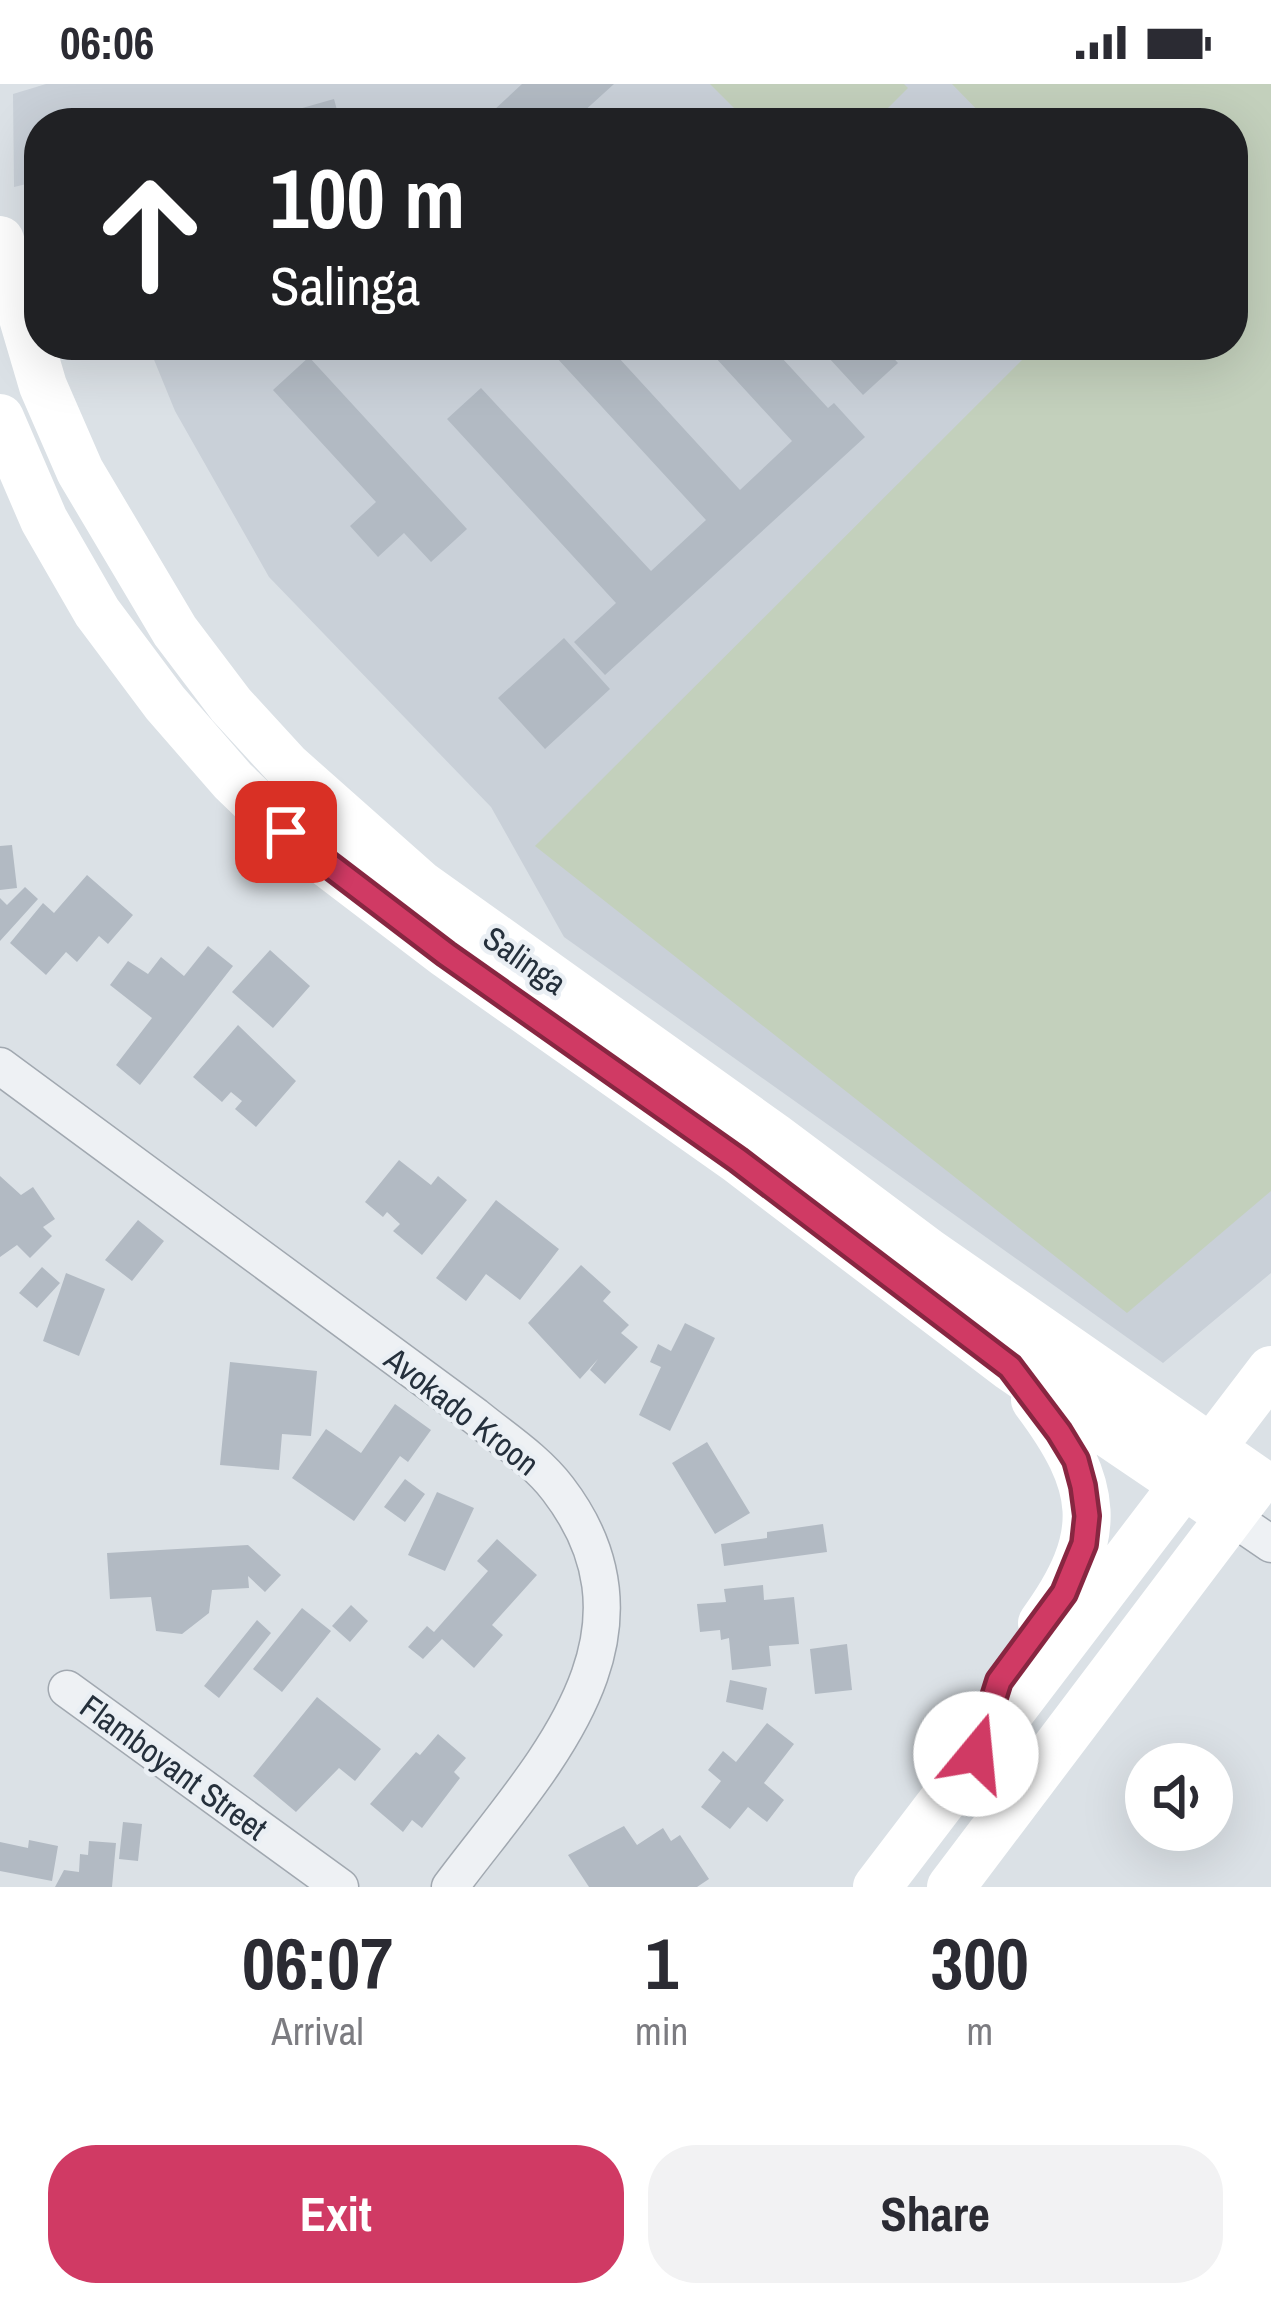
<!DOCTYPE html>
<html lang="en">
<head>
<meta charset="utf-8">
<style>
	:root { --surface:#fff; --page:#f2f2f3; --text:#2b2b33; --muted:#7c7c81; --accent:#d03a64 }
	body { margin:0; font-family:"Archivo Narrow",sans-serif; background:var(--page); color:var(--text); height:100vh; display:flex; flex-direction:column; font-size:45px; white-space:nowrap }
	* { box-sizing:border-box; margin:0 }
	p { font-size:39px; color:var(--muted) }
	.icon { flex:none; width:66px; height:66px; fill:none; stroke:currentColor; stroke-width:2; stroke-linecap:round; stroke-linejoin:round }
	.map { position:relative; height:1803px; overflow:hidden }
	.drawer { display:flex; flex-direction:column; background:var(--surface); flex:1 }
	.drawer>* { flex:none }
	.hud { position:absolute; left:24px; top:24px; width:1224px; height:252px; border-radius:48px; box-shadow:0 12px 48px #0002; background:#202124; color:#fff; overflow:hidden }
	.buttons { position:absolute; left:1125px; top:1659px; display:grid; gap:24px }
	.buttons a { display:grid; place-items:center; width:108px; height:108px; border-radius:50%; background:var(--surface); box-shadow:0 12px 48px #0002; font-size:60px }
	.pin { position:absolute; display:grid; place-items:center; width:102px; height:102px; color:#fff; margin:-51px; border-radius:24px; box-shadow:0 6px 18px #0006 }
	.me { position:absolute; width:132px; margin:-66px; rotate:17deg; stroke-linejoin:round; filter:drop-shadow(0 0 9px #0008) }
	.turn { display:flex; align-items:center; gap:42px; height:252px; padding:0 48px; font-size:54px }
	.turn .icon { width:156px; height:156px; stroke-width:2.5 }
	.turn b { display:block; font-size:84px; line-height:102px }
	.eta { display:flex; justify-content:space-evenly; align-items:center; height:204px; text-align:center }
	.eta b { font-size:72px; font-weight:700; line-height:84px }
	.cta { display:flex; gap:24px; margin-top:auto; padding:24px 48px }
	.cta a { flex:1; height:138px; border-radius:48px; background:var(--accent); color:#fff; font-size:48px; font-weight:700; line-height:138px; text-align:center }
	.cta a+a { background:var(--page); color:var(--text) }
	.status { display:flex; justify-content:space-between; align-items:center; height:84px; padding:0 60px; background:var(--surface); direction:ltr }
	.status svg { height:33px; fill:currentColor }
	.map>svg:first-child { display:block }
	.built { fill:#c9d0d8 }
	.green { fill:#c3d0bc }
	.building { fill:#b2bac3 }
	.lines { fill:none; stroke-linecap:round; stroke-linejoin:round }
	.street-casing { stroke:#a1a8b0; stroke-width:39 }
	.street { stroke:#eef1f4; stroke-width:36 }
	.secondary { stroke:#fff; stroke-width:48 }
	.route-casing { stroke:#872641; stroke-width:30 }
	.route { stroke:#d03a64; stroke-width:21 }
	.labels { text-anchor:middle; stroke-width:9; stroke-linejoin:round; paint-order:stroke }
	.street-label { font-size:33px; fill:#25303c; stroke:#eaeff4 }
</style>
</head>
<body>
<div class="status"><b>06:06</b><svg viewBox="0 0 49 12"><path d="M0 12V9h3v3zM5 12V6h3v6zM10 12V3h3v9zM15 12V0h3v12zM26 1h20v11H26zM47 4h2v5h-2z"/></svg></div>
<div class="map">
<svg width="1271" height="1803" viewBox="0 0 1271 1803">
	<rect width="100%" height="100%" fill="#dbe1e6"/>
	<path class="built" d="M46 0H1271V1189L1163 1279 564 853 491 723 269 493 175 327 148 261H1233V39H39V97L14 103 13 10Z"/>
	<path class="green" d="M710 0H904L908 4 873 39H749Z
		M952 0H1271V1107L1127 1229 535 762 1037 261H1233V39H990Z"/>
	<path class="building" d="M522 0H614L571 39H480Z
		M334 15 340 37 253 39V38Z
		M545 261H607L740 406 792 357 704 261H770L828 324 834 319 865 353 605 591 574 558 616 519 447 335 481 304 651 487 706 436Z
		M817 261H881L898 279 863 311Z
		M309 273 467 445 431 478 404 449 378 473 350 442 376 418 273 306Z
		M564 554 610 605 545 665 498 614Z
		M12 761 17 804 0 806V762Z
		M87 791 133 831 108 860 99 852 77 878 66 868 46 891 10 859 43 819 54 829Z
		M25 803 38 815 0 857V814L7 821Z
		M208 862 233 882 140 1001 116 981 152 934 110 901 128 877 148 890 161 873 184 892Z
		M270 866 310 902 273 944 232 908Z
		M238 941 296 997 256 1043 235 1025 242 1017 231 1008 222 1018 193 993Z
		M399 1076 431 1101 438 1092 467 1116 422 1171 393 1147 400 1140 387 1128 383 1133 365 1118Z
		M0 1092 21 1111 33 1103 55 1135 43 1143 52 1152 30 1174 17 1161 0 1173Z
		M496 1116 559 1165 520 1216 486 1190 466 1217 436 1194Z
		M138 1136 164 1157 132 1197 105 1176Z
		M581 1181 611 1208 603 1217 629 1241 621 1249 638 1263 605 1300 590 1286 598 1275 580 1295 528 1239Z
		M42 1183 60 1199 37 1224 19 1209Z
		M66 1189 105 1205 79 1272 43 1257Z
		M685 1239 715 1254 670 1347 639 1331 661 1283 650 1278 658 1260 671 1267Z
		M230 1278 317 1287 311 1352 282 1350 279 1386 220 1381Z
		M395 1320 431 1346 408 1378 400 1372 354 1437 292 1394 326 1345 361 1369Z
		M707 1358 750 1429 715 1450 672 1379Z
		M405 1395 425 1410 405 1438 384 1423Z
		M437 1408 474 1424 445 1487 408 1471Z
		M823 1440 827 1468 724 1482 721 1460 767 1454V1448Z
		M497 1455 537 1491 492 1541 503 1551 474 1584 442 1555 423 1575 408 1563 427 1542 434 1548 488 1487 477 1477Z
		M248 1461 281 1491 265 1508 248 1492 249 1504 212 1506 209 1529 182 1550 156 1547 151 1513 110 1515 107 1469Z
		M763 1501 764 1516 794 1513 799 1560 769 1562 771 1582 732 1586 729 1554 721 1556 720 1546 700 1548 697 1520 726 1518 724 1505Z
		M351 1521 368 1537 350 1558 332 1542Z
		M302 1524 331 1547 282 1608 253 1585Z
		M257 1536 271 1549 219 1614 204 1602Z
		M847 1560 852 1606 815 1610 810 1565Z
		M730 1596 767 1604 763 1626 726 1618Z
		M317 1613 381 1665 355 1697 339 1684 296 1728 253 1692Z
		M767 1639 794 1660 764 1699 784 1716 767 1738 748 1723 730 1745 701 1723 721 1697 708 1686 723 1667 736 1678Z
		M438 1650 466 1674 454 1688 460 1694 422 1744 412 1736 403 1748 370 1720 416 1668 420 1671Z
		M123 1738 142 1740 138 1777 119 1775Z
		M624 1742 637 1761 663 1744 671 1757 680 1751 709 1795 697 1803H589L568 1771Z
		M29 1756 58 1762 52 1797 0 1787V1758L28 1764Z
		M89 1757 116 1759 112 1803H55L64 1786 79 1788 80 1770 88 1771Z"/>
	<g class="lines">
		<defs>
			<path id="street" d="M0 982 475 1332C503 1355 536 1376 558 1405 672 1554 538 1685 450 1803
				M1230 1432 1271 1460
				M67 1605 340 1803"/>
		</defs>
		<use href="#street" class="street-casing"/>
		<use href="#street" class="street"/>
		<path class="secondary" d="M0 156 43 302 80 387 175 547 231 621 287 682 420 800 773 1052 928 1168 1258 1397
			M0 334 44 436 97 528 165 619 233 697 286 748 446 870 738 1076 1010 1283 1230 1432
			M1035 1316C1099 1401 1106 1451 1042 1539
			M877 1803 1271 1286
			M951 1803 1250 1407"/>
	</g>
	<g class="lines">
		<defs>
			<path id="route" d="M286 748 446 870 738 1076 1010 1283 1059 1348 1076 1376 1083 1402 1087 1432 1084 1460 1064 1509 999 1597 976 1670"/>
		</defs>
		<use href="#route" class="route-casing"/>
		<use href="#route" class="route"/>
	</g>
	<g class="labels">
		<g class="street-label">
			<text transform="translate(525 876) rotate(35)" y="12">Salinga</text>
			<text transform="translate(462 1327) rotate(38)" y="12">Avokado Kroon</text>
			<text transform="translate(174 1683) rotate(36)" y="12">Flamboyant Street</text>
		</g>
	</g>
</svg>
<div class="buttons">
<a><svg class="icon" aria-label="sound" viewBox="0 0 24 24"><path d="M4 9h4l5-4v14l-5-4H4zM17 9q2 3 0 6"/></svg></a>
</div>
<div class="pin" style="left:286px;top:748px;background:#d93025"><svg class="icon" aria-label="arrive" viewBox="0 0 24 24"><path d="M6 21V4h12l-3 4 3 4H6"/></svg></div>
<svg class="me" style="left:976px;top:1670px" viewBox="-20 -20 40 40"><circle r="19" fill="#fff"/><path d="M0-13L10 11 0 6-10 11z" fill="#d03a64"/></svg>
<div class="hud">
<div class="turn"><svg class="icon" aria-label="ahead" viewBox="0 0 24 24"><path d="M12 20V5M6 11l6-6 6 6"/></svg><div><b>100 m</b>Salinga</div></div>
</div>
</div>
<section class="drawer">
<div class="eta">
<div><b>06:07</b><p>Arrival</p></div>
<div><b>1</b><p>min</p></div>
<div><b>300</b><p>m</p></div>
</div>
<div class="cta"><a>Exit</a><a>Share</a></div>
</section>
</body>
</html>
